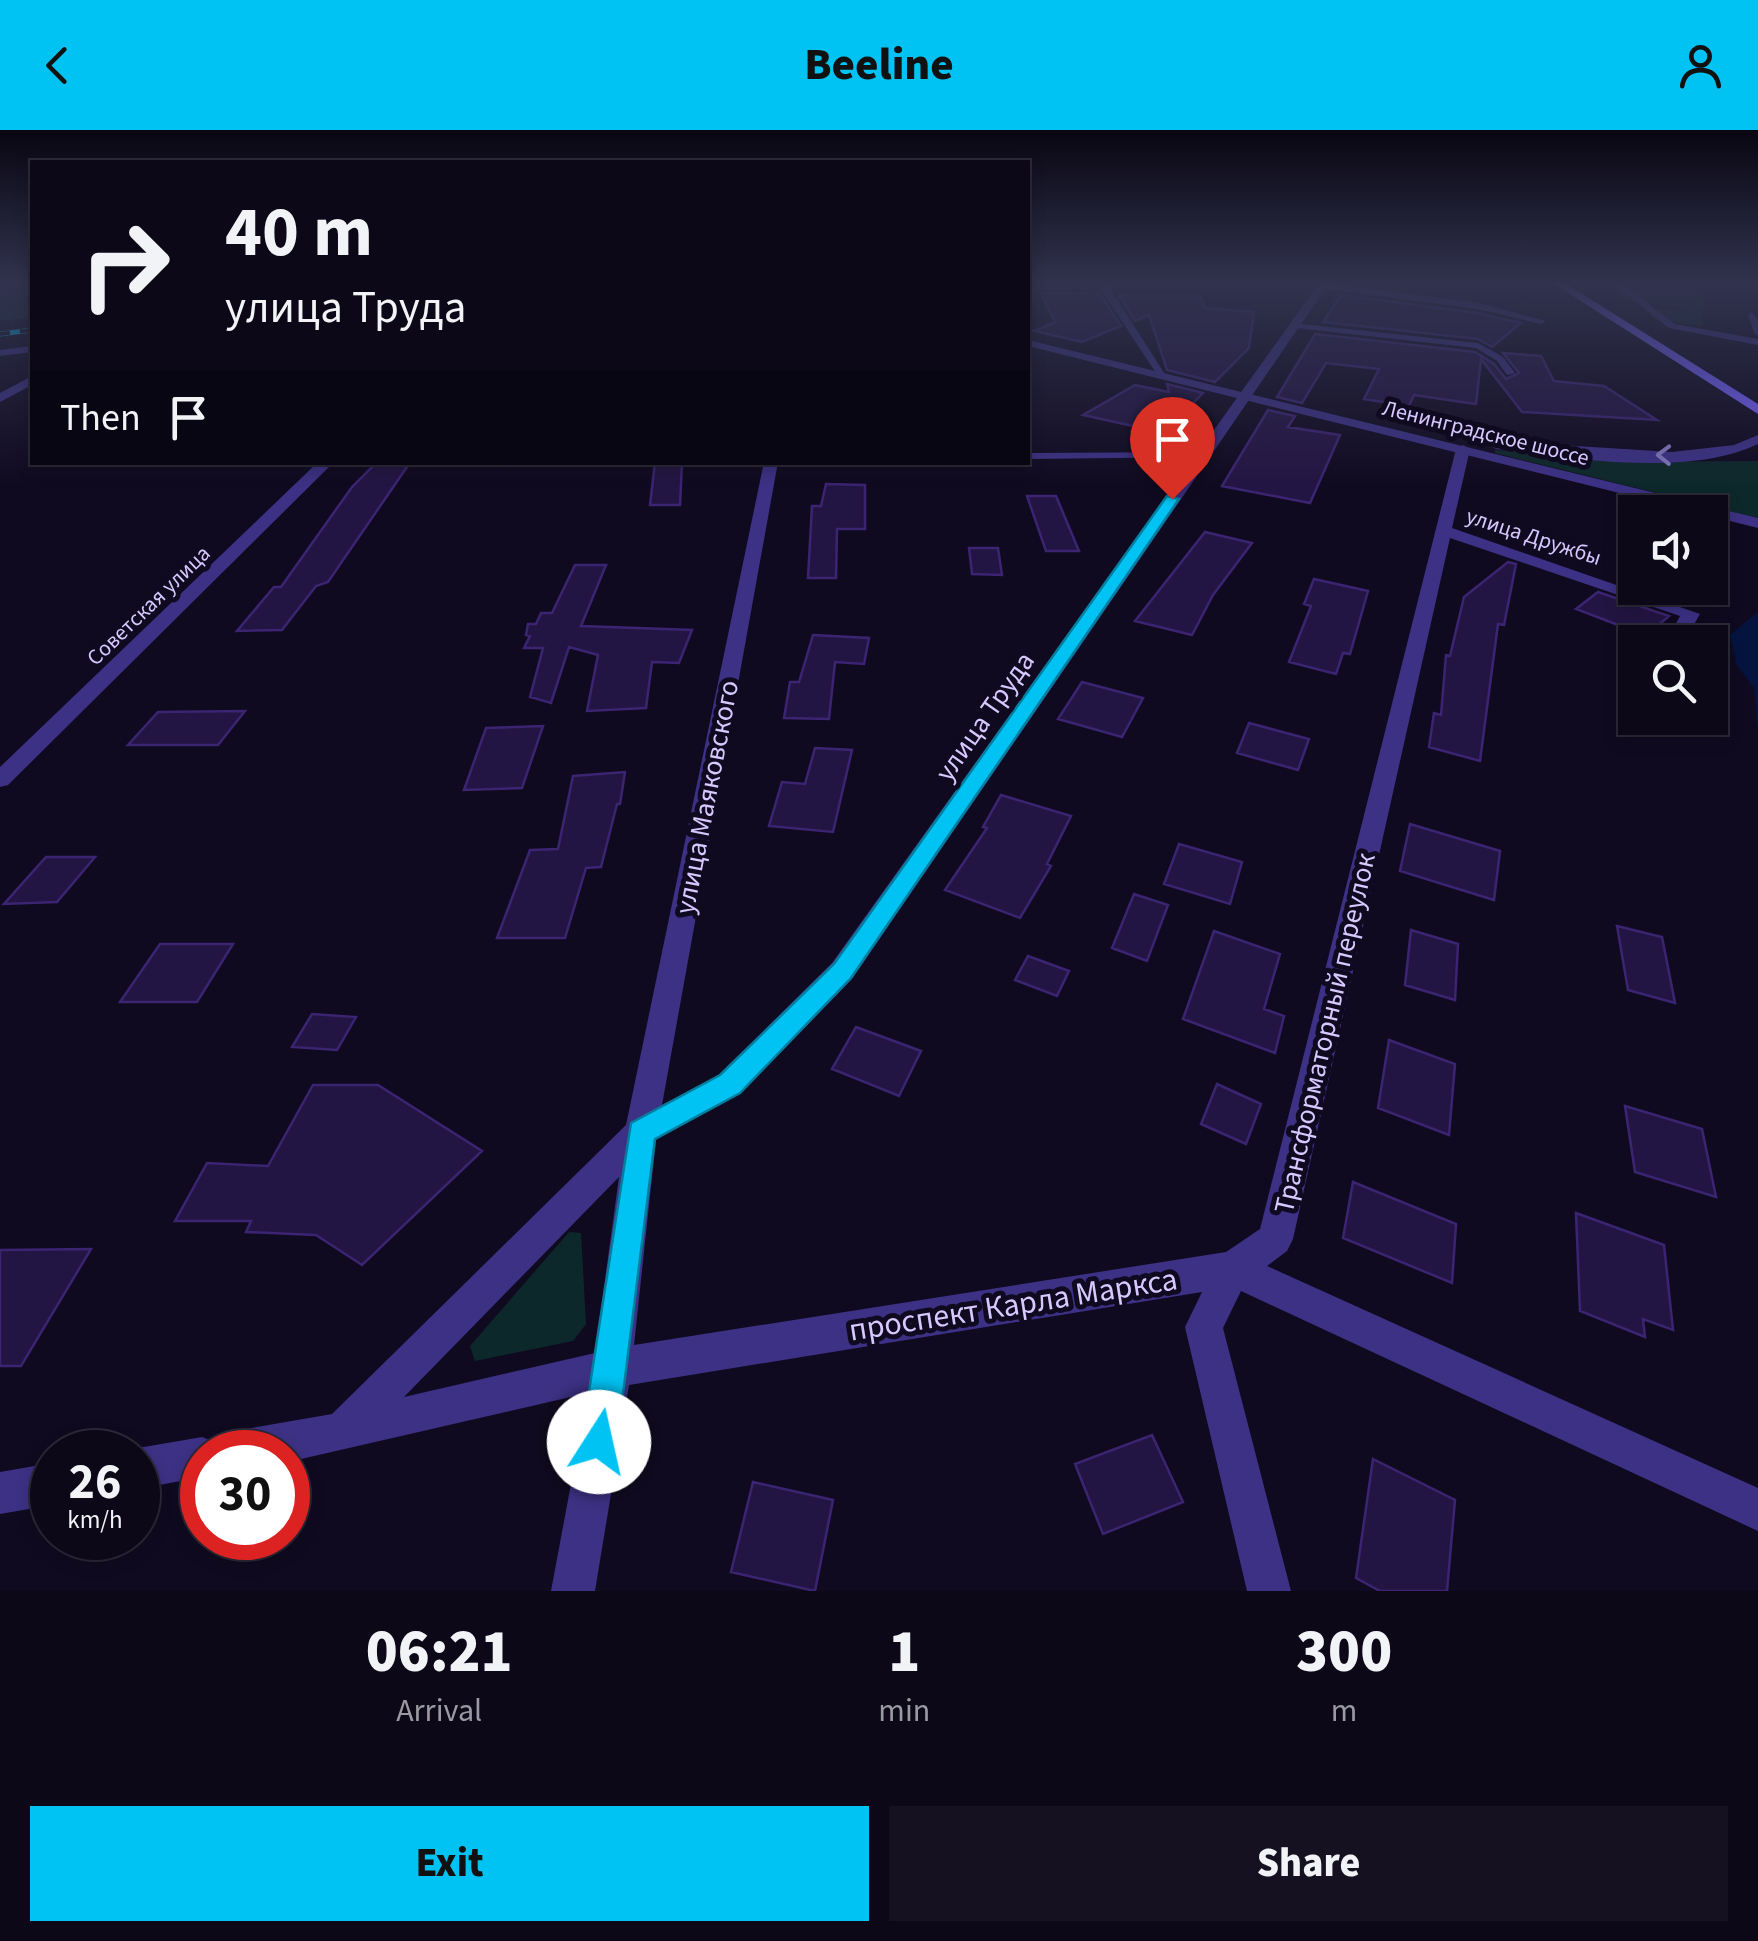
<!DOCTYPE html>
<html lang="en">
<head>
<meta charset="utf-8">
<style>
	:root { --surface:#0c0818; --page:#151121; --text:#f1f3f6; --muted:#9a9aa2; --line:#2c2937; --accent:#00c3f4 }
	body { margin:0; font-family:"Source Sans 3",sans-serif; background:var(--page); color:var(--text); height:100vh; display:flex; flex-direction:column; font-size:38px; white-space:nowrap }
	* { box-sizing:border-box; margin:0 }
	p { font-size:32px; color:var(--muted) }
	.icon { flex:none; width:55px; height:55px; fill:none; stroke:currentColor; stroke-width:2; stroke-linecap:round; stroke-linejoin:round }
	.map { position:relative; height:1461px; overflow:hidden }
	.panel { display:flex; flex-direction:column; background:var(--surface); flex:1 }
	.panel>* { flex:none }
	.guide { position:absolute; left:30px; top:30px; width:1000px; height:305px; border-radius:0px; box-shadow:0 5px 15px #0003,0 0 0 2px var(--line); background:#0c0818; color:var(--text); overflow:hidden }
	.controls { position:absolute; left:1618px; top:365px; display:grid; gap:20px }
	.controls a { display:grid; place-items:center; width:110px; height:110px; border-radius:0px; background:var(--surface); box-shadow:0 5px 15px #0003,0 0 0 2px var(--line); font-size:50px }
	.speed { position:absolute; left:30px; top:1300px; display:flex; gap:20px; font-size:50px; font-weight:700; text-align:center }
	.speed>* { display:grid; place-content:center; width:130px; height:130px; border-radius:50%; background:var(--surface); box-shadow:0 5px 15px #0003,0 0 0 2px var(--line); line-height:1 }
	.speed small { font-size:25px; font-weight:400 }
	.speed .limit { border:15px solid #d22; background:#fff; color:#111 }
	.pin { position:absolute; display:grid; place-items:center; width:85px; height:85px; color:#fff; margin:-102px -42px; border-radius:50% 50% 50% 0; rotate:-45deg; box-shadow:0 0 10px #0007 }
	.pin .icon { rotate:45deg }
	.me { position:absolute; width:110px; margin:-55px; rotate:10deg; stroke-linejoin:round; filter:drop-shadow(0 0 8px #0008) }
	.turn { display:flex; align-items:center; gap:35px; height:210px; padding:0 30px; font-size:45px }
	.turn .icon { width:130px; height:130px; stroke-width:2.5 }
	.turn b { display:block; font-size:70px; line-height:85px }
	.then { display:flex; align-items:center; height:95px; padding:0 30px; background:#0003; gap:20px; font-size:38px }
	.eta { display:flex; justify-content:space-evenly; align-items:center; height:170px; text-align:center }
	.eta b { font-size:60px; font-weight:800; line-height:70px }
	.action { display:flex; gap:20px; margin-top:auto; padding:20px 30px }
	.action a { flex:1; height:115px; border-radius:0px; background:var(--accent); color:#111; font-size:40px; font-weight:800; line-height:115px; text-align:center }
	.action a+a { background:var(--page); color:var(--text) }
	header { display:flex; justify-content:space-between; align-items:center; height:130px; padding:0 30px; background:var(--accent); color:#111; font-size:45px; font-weight:800 }
	.map>svg:first-child { display:block }
	.green { fill:#0d282a }
	.water { fill:#04143f }
	.building { fill:#231543; stroke:#3b2471; stroke-width:2.5 }
	.lines { fill:none; stroke-linecap:round; stroke-linejoin:round }
	.service { fill:#3c3184; fill-rule:evenodd }
	.minor { fill:#3c3184; fill-rule:evenodd }
	.tertiary { fill:#3c3184; fill-rule:evenodd }
	.secondary { fill:#7560ff; fill-rule:evenodd }
	.rail-casing { stroke:#00c3f4; stroke-width:5 }
	.rail { stroke:#100a20; stroke-width:4; stroke-dasharray:10; stroke-linecap:butt }
	.oneway { stroke:#8175bb }
	.route { fill:#00c3f4; stroke:#007f9f; stroke-width:2.5 }
	.labels { text-anchor:middle; stroke-width:10; stroke-linejoin:round; paint-order:stroke }
	.far-street-label { font-size:22px; fill:#d5c9ff; stroke:#100a20 }
	.street-label { font-size:28px; fill:#d5c9ff; stroke:#100a20 }
	.near-street-label { font-size:32px; fill:#d5c9ff; stroke:#100a20 }
</style>
</head>
<body>
<header><svg class="icon" aria-label="back" viewBox="0 0 24 24"><path d="M15 5l-7 7 7 7"/></svg>Beeline<svg class="icon" aria-label="person" viewBox="0 0 24 24"><circle cx="12" cy="8" r="4"/><path d="M4 21q1-7 8-7t8 7"/></svg></header>
<div class="map">
<svg width="1758" height="1461" viewBox="0 0 1758 1461">
	<rect width="100%" height="100%" fill="#100a20"/>
	<path class="green" d="M0 152H32V188L0 191Z
		M1618 152H1758V165L1756 159 1700 153 1704 171 1702 196 1658 191 1642 179 1681 181V177L1626 171 1614 161 1684 157V153L1628 156Z
		M1495 320 1631 332 1758 331V388L1495 323Z
		M569 1102 581 1103 586 1194 573 1211 475 1231 470 1216Z"/>
	<path class="water" d="M1758 482V603L1754 558 1737 535 1730 505Z"/>
	<path class="building" d="M1041 163 1100 164 1121 196 1082 212 1034 201 1055 192Z
		M1119 165 1200 166 1205 178 1254 182 1249 218 1215 252 1167 240 1149 185 1135 191Z
		M1341 165 1477 183 1521 193 1492 217 1478 209 1323 192Z
		M1315 204 1475 222 1494 234 1506 249 1519 243 1503 223 1541 226 1554 251 1604 256 1657 290 1522 282 1481 229 1476 274 1414 265 1409 276 1364 269 1379 239 1326 233 1302 273 1277 267Z
		M1167 254 1203 263 1164 303 1083 285 1135 255 1169 262Z
		M1268 280 1295 286 1288 297 1340 305 1310 373 1222 356Z
		M655 332H682L680 375H650Z
		M375 334H409L328 452 316 456 282 500 237 501 274 457H281L352 357Z
		M826 354 865 355V399H837L836 448H808L812 376H821Z
		M1027 366H1056L1079 421H1046Z
		M1205 402 1252 413 1213 465 1192 505 1135 491Z
		M969 418H998L1002 445 972 444Z
		M1508 432 1516 434 1504 495 1498 494 1480 631 1429 617 1434 583 1441 585 1446 525 1450 526 1464 467Z
		M575 435H606L581 496 692 500 679 533 652 532 646 578 587 581 598 525 569 517 551 573 530 567 543 518H524L530 506 526 505 528 494H536L541 483H552Z
		M1314 449 1368 461 1350 524 1343 523 1336 544 1289 532 1311 476 1304 474Z
		M1635 458H1702L1683 474Z
		M1598 462 1669 486 1632 518 1631 500 1576 479Z
		M813 505 869 508 864 534 835 532 829 589 784 588 790 552H799Z
		M1082 552 1143 568 1122 607 1058 589Z
		M245 581 218 615H128L158 582Z
		M1249 593 1309 609 1298 640 1237 623Z
		M543 596 522 658 464 660 486 598Z
		M815 618 852 620 833 702 769 696 782 652 805 654Z
		M625 642 620 674H617L601 737 586 738 565 808H497L530 720 558 719 573 646Z
		M1001 665 1071 686 1047 734 1051 736 1020 788 945 760 987 698 983 697Z
		M1410 694 1500 721 1494 770 1400 741Z
		M1179 714 1242 732 1230 774 1164 754Z
		M46 727H95L57 772 4 774Z
		M1134 764 1168 775 1147 831 1112 818Z
		M1617 796 1662 807 1675 873 1628 860Z
		M1411 800 1458 814 1455 870 1405 855Z
		M1214 801 1280 824 1264 879 1284 886 1275 923 1183 889Z
		M160 814H233L197 872H120Z
		M1028 826 1069 841 1057 866 1015 850Z
		M312 884 356 887 337 920 292 917Z
		M856 897 921 921 899 966 832 939Z
		M1389 910 1455 934 1449 1005 1378 978Z
		M1217 954 1261 974 1246 1014 1201 994Z
		M313 955H378L482 1021 362 1135 316 1105 246 1102 251 1091H175L207 1033 268 1036Z
		M1625 976 1702 999 1716 1067 1635 1042Z
		M1353 1052 1456 1094 1452 1153 1343 1108Z
		M1576 1083 1664 1115 1673 1200 1643 1189 1645 1207 1580 1181Z
		M91 1119 21 1236H0V1120Z
		M1152 1305 1183 1372 1103 1404 1075 1334Z
		M1373 1329 1455 1370 1447 1461H1380L1356 1448Z
		M753 1352 833 1370 815 1461 731 1442Z"/>
	<g class="lines">
		<path class="service" d="M1611 152H1620L1675 194 1758 209V215L1669 198Z
			M1752 182 1758 190V206L1754 203 1748 184Z
			M1293 193 1478 213 1503 227 1515 243 1507 245 1497 231 1476 218 1296 198Z
			M1202 322 1206 323V327L1028 329V323Z"/>
		<path class="minor" d="M1096 152H1106L1168 249H1160Z
			M1320 152 1478 173 1546 191 1541 194 1478 179 1325 159 852 849 741 963 656 1010 634 1215 1226 1122 1260 1099 1456 319 1463 315 1470 319 1452 398 1700 484 1684 512H1666L1680 486 1450 408 1293 1109 1287 1121 1267 1136 1758 1358V1401L1241 1161 1223 1198 1291 1461H1247L1185 1197 1202 1162 629 1255 595 1461H551L588 1263 288 1332V1322H202V1347L138 1359V1322H128L138 1318 202 1307 212 1311 228 1302 332 1284 626 995 764 332H778L662 975 719 945 832 833ZM619 1047 595 1223 404 1267Z
			M32 246V255L0 272V263Z
			M318 332H334L8 655 0 657V637Z
			M52 1333V1375L0 1384V1342Z"/>
		<path class="tertiary" d="M1028 210 1758 388V398L1710 386V382H1696L1028 216Z
			M32 216V222L0 226V220Z
			M1758 305V314C1687 348 1572 328 1496 319L1489 315 1496 311 1672 322 1734 315Z"/>
		<path class="secondary" d="M1551 152H1563L1758 274V284Z"/>
		<defs>
			<path id="rail" d="M0 204 32 200"/>
		</defs>
		<use href="#rail" class="rail-casing"/>
		<use href="#rail" class="rail"/>
	</g>
	<defs><path id="oneway-chevron" d="M-2-3.5L2.5 0L-2 3.5" fill="none" stroke-width="1.6" stroke-linecap="round" stroke-linejoin="round" transform="scale(2.5)"/></defs>
	<use class="oneway" href="#oneway-chevron" transform="translate(1664 325) rotate(-179)"/>
	<linearGradient id="sky" x2="0" y2="1"><stop stop-color="#090612"/><stop offset="0.43" stop-color="#31334e"/><stop offset="1" stop-color="#31334e" stop-opacity="0"/></linearGradient>
	<rect width="1758" height="356" fill="url(#sky)"/>
	<path class="route" d="M1167 366 1179 369 851 848 740 963 655 1009 617 1312 612 1325 599 1331 586 1325 581 1312 631 993 720 945 834 834Z"/>
	<g class="labels">
		<g class="far-street-label">
			<text transform="translate(1486 302) rotate(14)" y="8">Ленинградское шоссе</text>
			<text transform="translate(1534 406) rotate(18)" y="8">улица Дружбы</text>
			<text transform="translate(148 475) rotate(-44)" y="8">Советская улица</text>
		</g>
		<g class="street-label">
			<text transform="translate(984 586) rotate(-55)" y="10">улица Труда</text>
			<text transform="translate(706 667) rotate(-79)" y="10">улица Маяковского</text>
			<text transform="translate(1324 903) rotate(-77)" y="10">Трансформаторный переулок</text>
		</g>
		<g class="near-street-label">
			<text transform="translate(1013 1174) rotate(-9)" y="11">проспект Карла Маркса</text>
		</g>
	</g>
</svg>
<div class="controls">
<a><svg class="icon" aria-label="sound" viewBox="0 0 24 24"><path d="M4 9h4l5-4v14l-5-4H4zM17 9q2 3 0 6"/></svg></a>
<a><svg class="icon" aria-label="search" viewBox="0 0 24 24"><circle cx="10" cy="10" r="6"/><path d="M15 15l6 6"/></svg></a>
</div>
<div class="speed"><div>26<small>km/h</small></div><div class="limit">30</div></div>
<div class="pin" style="left:1172px;top:369px;background:#d93025"><svg class="icon" aria-label="arrive" viewBox="0 0 24 24"><path d="M6 21V4h12l-3 4 3 4H6"/></svg></div>
<svg class="me" style="left:599px;top:1312px" viewBox="-20 -20 40 40"><circle r="19" fill="#fff"/><path d="M0-13L10 11 0 6-10 11z" fill="#00c3f4"/></svg>
<div class="guide">
<div class="turn"><svg class="icon" aria-label="right" viewBox="0 0 24 24"><path d="M7 20v-9h11M14 6l5 5-5 5"/></svg><div><b>40 m</b>улица Труда</div></div>
<div class="then">Then<svg class="icon" aria-label="arrive" viewBox="0 0 24 24"><path d="M6 21V4h12l-3 4 3 4H6"/></svg></div>
</div>
</div>
<section class="panel">
<div class="eta">
<div><b>06:21</b><p>Arrival</p></div>
<div><b>1</b><p>min</p></div>
<div><b>300</b><p>m</p></div>
</div>
<div class="action"><a>Exit</a><a>Share</a></div>
</section>
</body>
</html>
